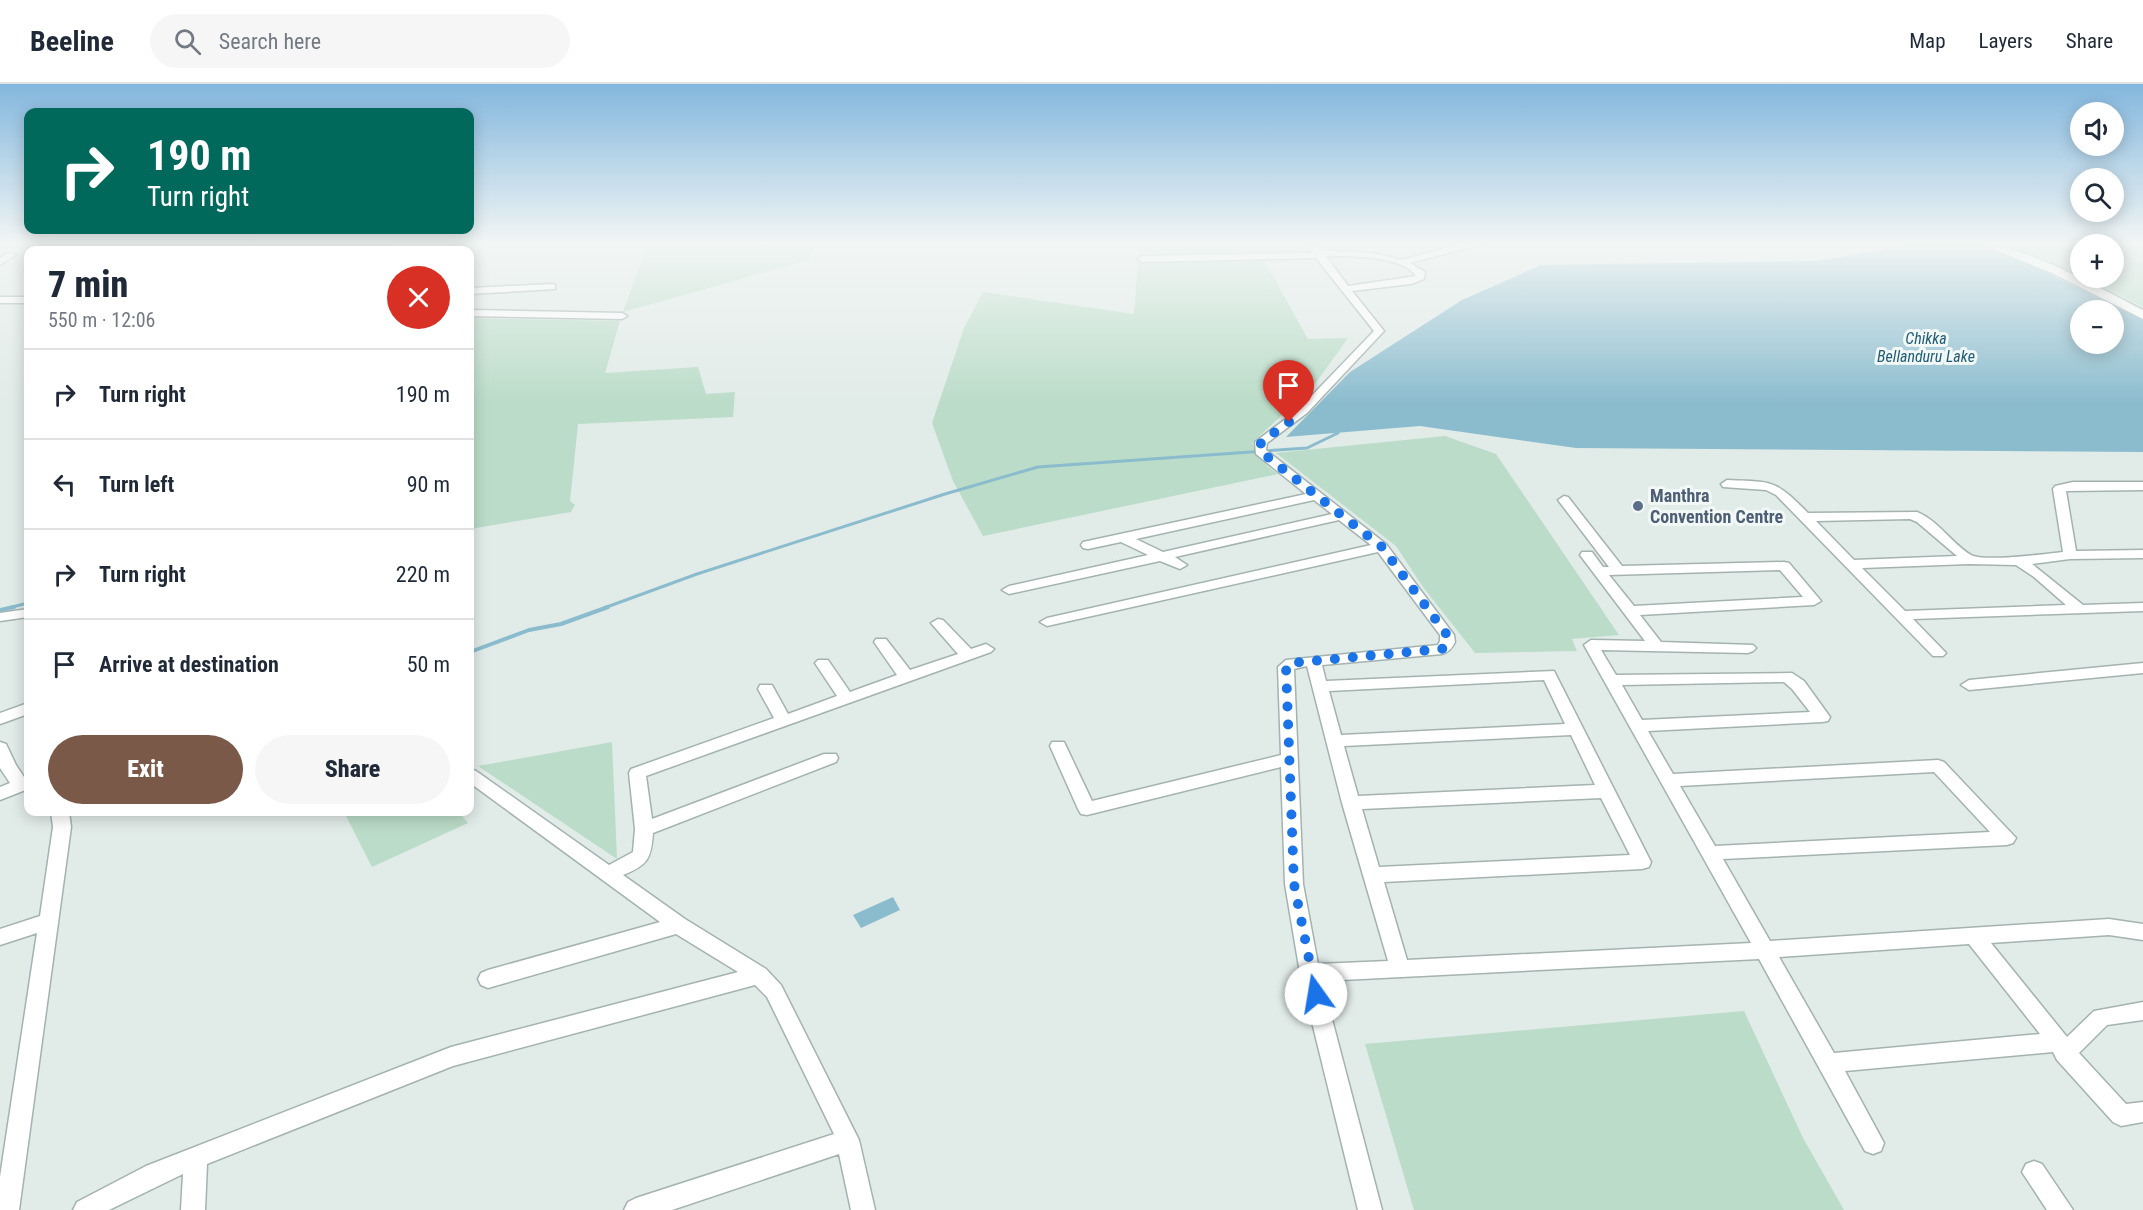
<!DOCTYPE html>
<html lang="en">
<head>
<meta charset="utf-8">
<style>
	:root { --surface:#fff; --page:#f6f6f7; --text:#1f2937; --muted:#747a83; --line:#e0e1e3; --accent:#7b5949 }
	body { margin:0; font-family:"Roboto Condensed",sans-serif; background:var(--page); color:var(--text); height:100vh; display:flex; flex-direction:column; font-size:22px; white-space:nowrap }
	* { box-sizing:border-box; margin:0 }
	p { font-size:20px; color:var(--muted) }
	.icon { flex:none; width:33px; height:33px; fill:none; stroke:currentColor; stroke-width:2; stroke-linecap:round; stroke-linejoin:round }
	.map { position:relative; flex:1; overflow:hidden }
	.details { position:absolute; left:24px; top:162px; width:450px; height:570px; display:flex; flex-direction:column; background:var(--surface); border-radius:12px; box-shadow:0 3px 15px #0003 }
	.details>* { flex:none }
	.hud { position:absolute; left:24px; top:24px; width:450px; height:126px; border-radius:12px; box-shadow:0 3px 15px #0003; background:#00695c; color:#fff; overflow:hidden }
	.tools { position:absolute; left:2070px; top:18px; display:grid; gap:12px }
	.tools a { display:grid; place-items:center; width:54px; height:54px; border-radius:50%; background:var(--surface); box-shadow:0 3px 15px #0003; font-size:30px }
	.pin { position:absolute; display:grid; place-items:center; width:51px; height:51px; color:#fff; margin:-62px -26px; border-radius:50% 50% 50% 0; rotate:-45deg; box-shadow:0 0 6px #0007 }
	.pin .icon { rotate:45deg }
	.me { position:absolute; width:66px; margin:-33px; rotate:347deg; stroke-linejoin:round; filter:drop-shadow(0 0 4px #0008) }
	.turn { display:flex; align-items:center; gap:21px; height:126px; padding:0 24px; font-size:27px }
	.turn .icon { width:78px; height:78px; stroke-width:2.5 }
	.turn b { display:block; font-size:42px; line-height:51px }
	.round { display:grid; place-items:center; flex:none; width:63px; height:63px; border-radius:32px; background:var(--page) }
	.head { display:flex; align-items:center; justify-content:space-between; height:102px; padding:0 24px }
	h1 { font-size:36px; font-weight:800; line-height:45px }
	.action { display:flex; gap:12px; margin-top:auto; padding:12px 24px }
	.action a { flex:1; height:69px; border-radius:36px; background:var(--accent); color:#fff; font-size:24px; font-weight:800; line-height:69px; text-align:center }
	.action a+a { background:var(--page); color:var(--text) }
	ul { padding:0; list-style:none }
	li { display:flex; align-items:center; gap:18px; height:90px; padding:0 24px; border-top:2px solid var(--line) }
	li div { flex:1 }
	li b { display:block; font-size:22px }
	li em { font-style:normal }
	header { display:flex; align-items:center; gap:36px; box-sizing:border-box; height:84px; padding:0 30px; background:var(--surface); border-bottom:2px solid var(--line) }
	header strong { font-size:28px }
	nav { display:flex; gap:33px; margin-inline-start:auto; font-size:21px }
	.search { width:420px; height:54px; background:var(--page); display:flex; align-items:center; gap:15px; box-sizing:border-box; padding:0 21px; border-radius:33px; color:var(--muted); font-size:22px }
	.map>svg:first-child { display:block }
	.green { fill:#bbdcc8 }
	.water { fill:#8bbcce; fill-rule:evenodd }
	.lines { fill:none; stroke-linecap:round; stroke-linejoin:round }
	.stream-far1 { stroke:#8bbcce; stroke-width:3 }
	.stream { stroke:#8bbcce; stroke-width:4 }
	.minor-casing { stroke:#a4b3b0; stroke-width:3 }
	.secondary-casing { stroke:#a0b6b1; stroke-width:3 }
	.minor { fill:#fff; fill-rule:evenodd }
	.secondary { fill:#fff; fill-rule:evenodd }
	.route { stroke:#1a73e8; stroke-width:10; stroke-dasharray:0 18 }
	.service-dot { fill:#5c6f8a; stroke:#f2f8f6; stroke-width:2 }
	.labels { text-anchor:middle; stroke-width:6; stroke-linejoin:round; paint-order:stroke }
	.far-water-label { font-size:16px; font-style:italic; fill:#1f5c75; stroke:#f2f8f6 }
	.service-label { font-size:18px; font-weight:bold; fill:#4e5e75; stroke:#f2f8f6; text-anchor:start }
</style>
</head>
<body>
<header>
<strong>Beeline</strong>
<div class="search"><svg class="icon" aria-label="search" viewBox="0 0 24 24"><circle cx="10" cy="10" r="6"/><path d="M15 15l6 6"/></svg>Search here</div>
<nav><a>Map</a><a>Layers</a><a>Share</a></nav>
</header>
<div class="map">
<svg width="2143" height="1126" viewBox="0 0 2143 1126">
	<rect width="100%" height="100%" fill="#e1ebe8"/>
	<path class="green" d="M647 161H815L809 176 623 228Z
		M1139 161H1303L1313 170 1139 172Z
		M2003 161H2080V192L2073 188Z
		M2114 161H2129L2143 166V223L2084 194H2114Z
		M1264 176 1308 255 1348 254 1315 300 1252 359 1267 382 1278 390 983 452 953 397 932 339 964 244 983 208 1134 230 1138 179Z
		M470 234 620 237 605 289 698 283 706 310 735 308 733 333 578 340 570 417 575 421 571 428 470 445Z
		M1445 352 1496 370 1619 551 1572 555 1577 567 1475 569 1423 503 1396 462 1276 369Z
		M612 658 617 775 478 682Z
		M356 728H459L468 739 372 783 346 732Z
		M1744 927 1803 1054 1844 1126H1414L1365 960Z"/>
	<path class="water" d="M33 161H393L373 166H49Z
		M1907 161H1976L2009 170 2143 236V368L1576 364 1420 342 1286 353 1350 288 1462 216 1541 181 1817 177ZM2080 226H2114V260H2080Z
		M893 813 900 826 861 844 853 831Z"/>
	<g class="lines">
		<path class="stream-far1" d="M8 524 28 519
			M604 524 697 490 945 410 1038 383 1307 364 1338 349"/>
		<path class="stream" d="M0 526 14 523
			M470 568 529 546 561 540 608 523"/>
		<defs>
			<path id="minor" d="M1307 161H1316L1320 166 1372 169 1402 176 1456 161H1479L1410 179 1425 188 1424 195 1411 200 1352 207 1384 247 1307 329 1267 359 1266 366 1386 460 1454 551 1455 558C1452 564 1449 568 1442 570L1322 581 1326 597 1554 587 1651 778 1649 783 1642 785 1384 798 1407 876 1751 859 1584 561 1591 556 1645 557 1580 471 1582 468H1592L1603 483H1609L1558 416 1564 412 1568 413 1622 482 1784 478 1789 479 1821 517 1814 521 1640 531 1661 558 1753 561 1756 564 1753 567 1748 569 1601 566 1616 591 1792 589 1804 597 1830 633 1828 637 1822 638 1648 647 1673 690 1938 676 1944 678 2016 754 2013 759 2007 761 1723 775 1770 857 2109 835 2143 840V856L2109 851 1991 859 2067 953 2094 927 2143 918V936L2107 941 2079 969 2126 1020 2143 1018V1038L2121 1042 2113 1038 2057 976 2053 968 1845 987 1884 1059 1881 1067 1873 1070 1865 1067 1759 875 1322 897 1382 1126H1358L1300 889 1285 800 1281 683 1087 731 1081 730 1078 725 1050 662 1052 658H1064L1092 717 1281 671 1278 583 1286 576 1438 561 1440 557V551L1378 468 1047 542 1040 538 1047 534 1371 461 1339 436 1175 473 1187 481 1180 485 1160 477 1009 510 1002 506 1009 502 1148 471 1121 458 1088 465 1083 464 1081 461 1083 458 1306 410 1256 370 1255 358 1299 325 1374 247 1316 174 1142 178 1138 175 1142 172 1312 169ZM1326 172C1349 172 1402 171 1416 192L1348 202ZM1314 416 1332 430 1163 468 1136 455ZM1780 486 1803 513 1634 522 1609 491ZM1307 582 1342 719 1388 877 1318 880 1303 800 1294 585ZM1544 596 1565 640 1341 651 1329 607ZM1784 598 1792 605 1810 628 1642 636 1622 601ZM1571 651 1595 701 1358 712 1344 662ZM1934 688 1990 748 1715 762 1680 702ZM1601 714 1630 771 1379 783 1362 725ZM1969 860 2040 950 1834 969 1779 873Z
				M9 169 16 171 0 181V174Z
				M552 200 555 201V205L470 210V204Z
				M0 213H28V219H0Z
				M470 226 622 229 627 232 622 235 470 232Z
				M1727 396C1774 398 1774 395 1808 429L1917 428C1939 437 1951 459 1971 471 1984 478 2045 470 2063 468L2053 405 2055 402 2073 398H2143V406L2066 407 2076 467 2143 466V474L2070 475 2032 480 2083 521 2143 519V527L1913 535 1946 569 1943 572H1933L1776 411 1766 406 1723 403 1721 400ZM1910 435 1917 438 1957 472 1854 476 1816 437ZM1969 480 2016 481 2034 493 2066 521 1905 527 1862 484Z
				M28 525V533L0 537V529Z
				M938 535 943 536 971 565 986 560 994 565 991 568 646 692 652 735 824 670H836L838 674 836 678 653 749C651 775 648 781 623 791L685 835 766 885 781 901 859 1056 875 1126H851L839 1070 672 1126H624L628 1118 636 1114 834 1050 767 913 755 901 453 982 207 1080 205 1126H181L183 1090 109 1126H73L77 1118 146 1082 451 963 738 888 676 850 488 904 481 901 478 895 481 889 488 886 660 838 470 699V685L476 687 609 781 633 768 635 745 629 689 631 685 774 634 758 605 760 601H772L788 630 837 612 815 579 818 576H828L850 608 897 591 874 558 876 555H886L910 586 958 570 931 539Z
				M2143 579V589L1969 606 1961 601 1969 596Z
				M28 619V630L0 640V629Z
				M0 658 6 660 16 681 24 693 28 692V705L0 716V703L10 699 0 684Z
				M51 728H69L71 743 19 1126H0V1093L37 849 0 861V845L40 832 53 743Z
				M2034 1077 2042 1080 2073 1126H2047L2022 1088 2026 1080Z"/>
			<path id="secondary" d="M1983 161C2026 161 2103 206 2143 226V235L2052 189Z"/>
		</defs>
		<use href="#minor" class="minor-casing"/>
		<use href="#secondary" class="secondary-casing"/>
		<use href="#minor" class="minor"/>
		<use href="#secondary" class="secondary"/>
	</g>
	<linearGradient id="sky" x2="0" y2="1"><stop stop-color="#83b7de"/><stop offset="0.5" stop-color="#f2f6f5"/><stop offset="1" stop-color="#f2f6f5" stop-opacity="0"/></linearGradient>
	<rect width="2143" height="319" fill="url(#sky)"/>
	<g class="lines">
		<path class="route" d="M1289 338 1261 358 1260 367 1382 463 1447 551 1448 558 1442 565 1291 579 1286 583 1294 800 1316 910"/>
	</g>
	<circle class="service-dot" cx="1638" cy="422" r="6"/>
	<g class="labels">
		<g class="far-water-label">
			<text x="1926" y="260">Chikka<tspan x="1926" dy="18">Bellanduru Lake</tspan></text>
		</g>
		<g class="service-label">
			<text x="1650" y="418">Manthra<tspan x="1650" dy="21">Convention Centre</tspan></text>
		</g>
	</g>
</svg>
<div class="tools">
<a><svg class="icon" aria-label="sound" viewBox="0 0 24 24"><path d="M4 9h4l5-4v14l-5-4H4zM17 9q2 3 0 6"/></svg></a>
<a><svg class="icon" aria-label="search" viewBox="0 0 24 24"><circle cx="10" cy="10" r="6"/><path d="M15 15l6 6"/></svg></a>
<a>+</a>
<a>−</a>
</div>
<div class="pin" style="left:1289px;top:338px;background:#d93025"><svg class="icon" aria-label="arrive" viewBox="0 0 24 24"><path d="M6 21V4h12l-3 4 3 4H6"/></svg></div>
<svg class="me" style="left:1316px;top:910px" viewBox="-20 -20 40 40"><circle r="19" fill="#fff"/><path d="M0-13L10 11 0 6-10 11z" fill="#1a73e8"/></svg>
<div class="hud">
<div class="turn"><svg class="icon" aria-label="right" viewBox="0 0 24 24"><path d="M7 20v-9h11M14 6l5 5-5 5"/></svg><div><b>190 m</b>Turn right</div></div>
</div>
<section class="details">
<div class="head"><div><h1>7 min</h1><p>550 m · 12:06</p></div><a class="round" style="background:#d93025;color:#fff"><svg class="icon" aria-label="close" viewBox="0 0 24 24"><path d="M6 6l12 12M18 6L6 18"/></svg></a></div>
<ul>
<li><svg class="icon" aria-label="right" viewBox="0 0 24 24"><path d="M7 20v-9h11M14 6l5 5-5 5"/></svg><div><b>Turn right</b></div><em>190 m</em></li>
<li><svg class="icon" aria-label="left" viewBox="0 0 24 24"><path d="M17 20v-9H6M10 6l-5 5 5 5"/></svg><div><b>Turn left</b></div><em>90 m</em></li>
<li><svg class="icon" aria-label="right" viewBox="0 0 24 24"><path d="M7 20v-9h11M14 6l5 5-5 5"/></svg><div><b>Turn right</b></div><em>220 m</em></li>
<li><svg class="icon" aria-label="arrive" viewBox="0 0 24 24"><path d="M6 21V4h12l-3 4 3 4H6"/></svg><div><b>Arrive at destination</b></div><em>50 m</em></li>
</ul>
<div class="action"><a>Exit</a><a>Share</a></div>
</section>
</div>
</body>
</html>
